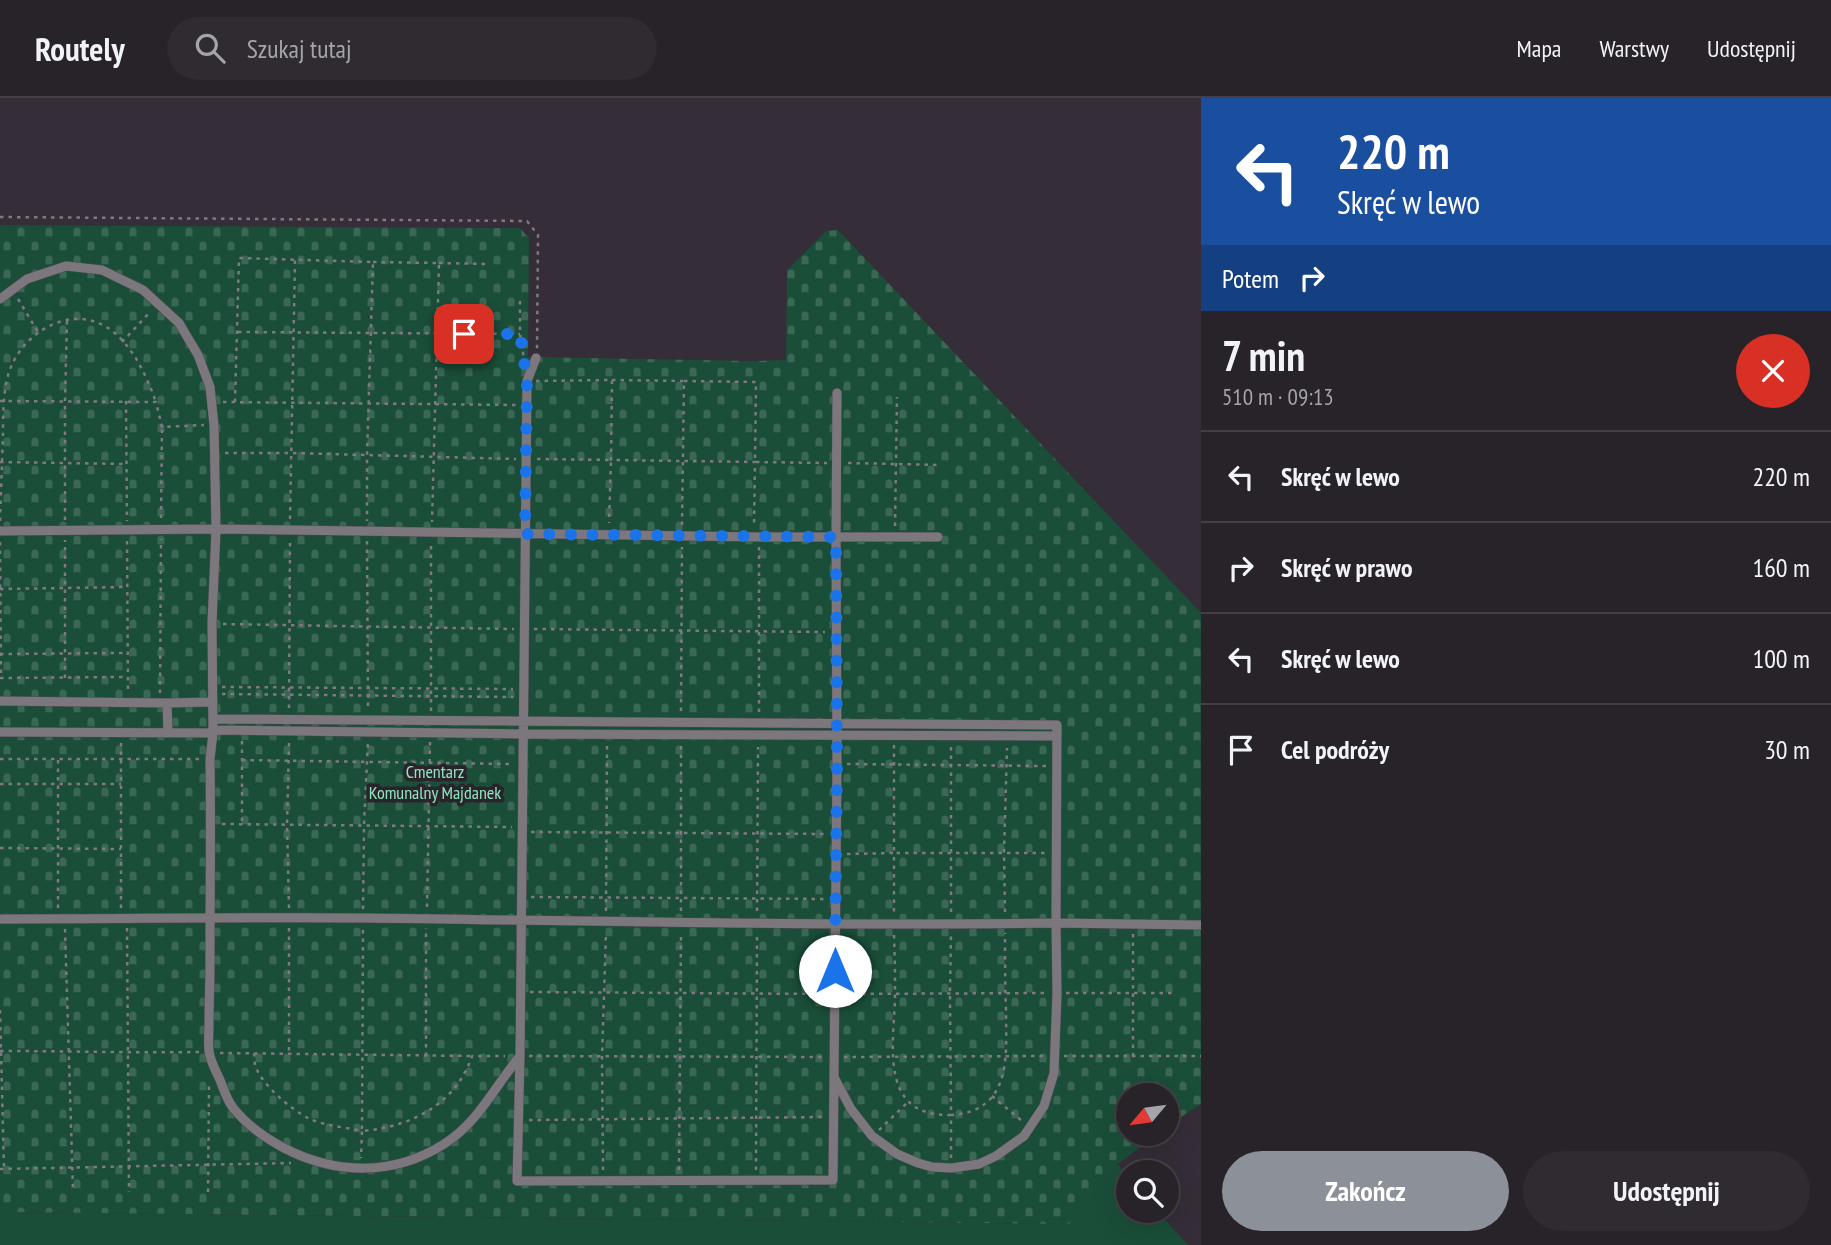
<!DOCTYPE html>
<html lang="pl">
<head>
<meta charset="utf-8">
<style>
	:root { --surface:#282229; --page:#302a31; --text:#f1f3f6; --muted:#a5a4a8; --line:#443f46; --accent:#8c9099 }
	body { margin:0; font-family:"PT Sans Narrow",sans-serif; background:var(--page); color:var(--text); height:100vh; display:flex; flex-direction:column; font-size:26px; white-space:nowrap }
	* { box-sizing:border-box; margin:0 }
	p { font-size:23px; color:var(--muted) }
	.icon { flex:none; width:38px; height:38px; fill:none; stroke:currentColor; stroke-width:2; stroke-linecap:round; stroke-linejoin:round }
	.map { position:relative; flex:1; overflow:hidden }
	.details { display:flex; flex-direction:column; background:var(--surface); width:630px }
	.details>* { flex:none }
	.guide { background:#1a4fa0; color:#fff; overflow:hidden }
	.needle { width:46px; rotate:241deg }
	.controls { position:absolute; left:1116px; top:985px; display:grid; gap:14px }
	.controls a { display:grid; place-items:center; width:63px; height:63px; border-radius:50%; background:var(--surface); box-shadow:0 7px 28px #0002,0 0 0 2px var(--line); font-size:35px }
	.pin { position:absolute; display:grid; place-items:center; width:60px; height:60px; color:#fff; margin:-30px; border-radius:14px; box-shadow:0 4px 10px #0006 }
	.me { position:absolute; width:77px; margin:-38px; rotate:0deg; stroke-linejoin:round; filter:drop-shadow(0 0 5px #0008) }
	.turn { display:flex; align-items:center; gap:24px; height:147px; padding:0 21px; font-size:32px }
	.turn .icon { width:91px; height:91px; stroke-width:2.5 }
	.turn b { display:block; font-size:49px; line-height:60px }
	.then { display:flex; align-items:center; height:66px; padding:0 21px; background:#0003; gap:14px; font-size:26px }
	.round { display:grid; place-items:center; flex:none; width:74px; height:74px; border-radius:37px; background:var(--page) }
	.overview { display:flex; align-items:center; justify-content:space-between; height:119px; padding:0 21px }
	h1 { font-size:42px; font-weight:600; line-height:52px }
	.button { display:flex; gap:14px; margin-top:auto; padding:14px 21px }
	.button a { flex:1; height:80px; border-radius:42px; background:var(--accent); color:#fff; font-size:28px; font-weight:600; line-height:80px; text-align:center }
	.button a+a { background:var(--page); color:var(--text) }
	ul { padding:0; list-style:none }
	li { display:flex; align-items:center; gap:21px; height:91px; padding:0 21px; border-top:2px solid var(--line) }
	li div { flex:1 }
	li b { display:block; font-size:26px }
	li em { font-style:normal }
	header { display:flex; align-items:center; gap:42px; box-sizing:border-box; height:98px; padding:0 35px; background:var(--surface); border-bottom:2px solid var(--line) }
	header strong { font-size:33px }
	nav { display:flex; gap:38px; margin-inline-start:auto; font-size:24px }
	.search { width:490px; height:63px; background:var(--page); display:flex; align-items:center; gap:18px; box-sizing:border-box; padding:0 24px; border-radius:38px; color:var(--muted); font-size:26px }
	main { display:flex; flex:1; min-height:0 }
	.map>svg:first-child { display:block }
	.grass { fill:#1a4e39 }
	.cemetery { fill:url(#cemetery-stones) }
	.lines { fill:none; stroke-linecap:round; stroke-linejoin:round }
	.pedestrian-casing { stroke:#504952; stroke-width:10 }
	.path { stroke:#807981; stroke-width:2.5; stroke-dasharray:3.5 5; stroke-linecap:butt }
	.pedestrian { stroke:#7b777c; stroke-width:9 }
	.route { stroke:#1a73e8; stroke-width:12; stroke-dasharray:0 21.6 }
	.labels { text-anchor:middle; stroke-width:7; stroke-linejoin:round; paint-order:stroke }
	.park-label { font-size:18px; fill:#8ee6be; stroke:#2a232c }
</style>
</head>
<body>
<header>
<strong>Routely</strong>
<div class="search"><svg class="icon" aria-label="search" viewBox="0 0 24 24"><circle cx="10" cy="10" r="6"/><path d="M15 15l6 6"/></svg>Szukaj tutaj</div>
<nav><a>Mapa</a><a>Warstwy</a><a>Udostępnij</a></nav>
</header>
<main>
<div class="map">
<svg width="1201" height="1147" viewBox="0 0 1201 1147">
	<defs>
		<pattern id="cemetery-stones" width="16" height="16" patternUnits="userSpaceOnUse" patternTransform="scale(1.75)"><rect width="16" height="16" fill="#1a4e39"/><path d="M2 7V4a2 2 0 0 1 4 0v3zM10 15v-3a2 2 0 0 1 4 0v3z" fill="#3b6755"/></pattern>
	</defs>
	<rect width="100%" height="100%" fill="#352d37"/>
	<path class="grass" d="M1118 1066 1129 1079V1113H1157L1188 1147H0V1114L1069 1126Z"/>
	<path class="cemetery" d="M0 127 520 130 529 140 528 259 751 263 786 262 787 172 826 133 838 132 1201 515V1006L1167 1028V998H1129V1036H1157L1118 1066 1069 1126 0 1114Z"/>
	<g class="lines">
		<defs>
			<path id="pedestrian" d="M0 201 27 181 66 168 102 172 143 192 179 225 198 257 210 289 214 327 216 431 212 525 213 635 210 661C211 729 210 796 210 863 210 884 209 905 209 926 209 935 208 944 209 953 210 963 216 973 220 982 224 992 227 1003 234 1011 248 1028 265 1040 284 1050 336 1077 394 1078 444 1046 478 1025 495 988 520 958L527 283 536 260
				M0 433 216 431 759 439H938
				M0 603 167 605 213 604
				M167 605 168 635
				M213 621 1057 627 1056 825 1201 827
				M213 632 523 636 1057 638
				M0 634 213 635
				M0 821C122 821 244 819 366 820 596 823 826 828 1056 825L1057 895 1054 975 1044 1008 1024 1038 996 1058 979 1066 952 1070 932 1069 918 1065 897 1056 872 1038 851 1011 834 979 837 667 836 439 837 295
				M520 958 517 1083 833 1082 834 981"/>
		</defs>
		<use href="#pedestrian" class="pedestrian-casing"/>
		<path class="path" d="M0 119 527 123 538 137 537 251
			M373 164 439 165 432 424
			M439 165 487 166
			M18 201 38 234
			M520 203V236L524 261
			M238 234 520 236
			M122 244 151 213
			M612 282 684 283 682 428
			M536 283 612 282 611 362 755 364 754 429
			M684 283 756 284 755 364 827 365
			M0 303 156 304 162 329 204 327
			M126 303 127 423
			M223 304 518 307
			M235 304 239 160 373 164 367 357V423
			M225 355H291L516 361
			M537 361 611 362 609 425
			M0 364 126 366
			M848 365 941 367
			M161 420 162 329
			M290 421 295 162
			M65 422V303L67 222
			M0 423C1 394 2 366 3 337 3 317 3 293 9 274 23 233 73 204 111 232 134 250 146 277 156 304
			M895 428 897 299
			M127 443 128 594
			M367 443 368 612
			M0 444 1 580
			M0 491 126 489
			M223 526 514 531
			M534 531 825 534
			M0 556 126 555
			M0 580 126 579
			M65 580V442
			M222 589 513 591
			M160 595 161 441
			M222 596 513 599
			M289 610 290 442
			M431 613V445
			M681 613 682 449
			M759 614V449
			M242 643V726
			M894 647V755H1046
			M681 648V813
			M951 649V814
			M0 661H200
			M242 662 511 666
			M847 666 1046 668
			M0 686H121
			M222 726 512 729
			M531 734 826 736
			M0 750 121 751
			M847 756 894 755V816
			M531 799 825 801
			M427 809 430 644
			M58 810V661
			M121 810V645
			M289 810 287 727 289 645
			M363 811 364 727 368 643
			M606 813 607 648
			M757 813 758 649
			M1005 814 1004 755 1007 650
			M127 830 129 1094
			M289 830V956
			M65 831 73 1093
			M363 832 362 1033C411 1029 456 1006 472 958H505
			M1133 836V958
			M894 837C895 859 895 880 895 902 893 950 880 1019 951 1017L950 896 951 835
			M530 894 825 896
			M1066 895H1173
			M845 896 1045 895
			M0 912 4 1071
			M0 953C67 953 133 955 199 954
			M220 955 472 958
			M254 955C255 959 254 963 255 966 259 985 292 1012 308 1020 324 1028 345 1029 362 1033L361 1060
			M426 958V830
			M529 958 823 959
			M1064 958H1201
			M844 959 1044 958
			M992 998 1022 1023
			M529 1022 823 1019
			M879 1032 909 1003
			M951 1060V1017C1013 1013 1006 957 1006 912 1005 886 1005 861 1005 835
			M0 1071 291 1065
			M603 1072 602 959 606 834
			M679 1072 681 834
			M756 1072 757 834
			M208 1094 209 986"/>
		<use href="#pedestrian" class="pedestrian"/>
	</g>
	<g class="lines">
		<path class="route" d="M464 236H520L527 283 525 436 836 439 837 667 835 873"/>
	</g>
	<g class="labels">
		<g class="park-label">
			<text x="435" y="680">Cmentarz<tspan x="435" dy="21">Komunalny Majdanek</tspan></text>
		</g>
	</g>
</svg>
<div class="controls">
<a><svg class="needle" viewBox="-14 -14 28 28"><path d="M0-13l5 13h-10z" fill="#e53935"/><path d="M0 13l5-13h-10z" fill="#a5a4a8"/></svg></a>
<a><svg class="icon" aria-label="search" viewBox="0 0 24 24"><circle cx="10" cy="10" r="6"/><path d="M15 15l6 6"/></svg></a>
</div>
<div class="pin" style="left:464px;top:236px;background:#d93025"><svg class="icon" aria-label="arrive" viewBox="0 0 24 24"><path d="M6 21V4h12l-3 4 3 4H6"/></svg></div>
<svg class="me" style="left:835px;top:873px" viewBox="-20 -20 40 40"><circle r="19" fill="#fff"/><path d="M0-13L10 11 0 6-10 11z" fill="#1a73e8"/></svg>
</div>
<section class="details">
<div class="guide">
<div class="turn"><svg class="icon" aria-label="left" viewBox="0 0 24 24"><path d="M17 20v-9H6M10 6l-5 5 5 5"/></svg><div><b>220 m</b>Skręć w lewo</div></div>
<div class="then">Potem<svg class="icon" aria-label="right" viewBox="0 0 24 24"><path d="M7 20v-9h11M14 6l5 5-5 5"/></svg></div>
</div>
<div class="overview"><div><h1>7 min</h1><p>510 m · 09:13</p></div><a class="round" style="background:#d93025;color:#fff"><svg class="icon" aria-label="close" viewBox="0 0 24 24"><path d="M6 6l12 12M18 6L6 18"/></svg></a></div>
<ul>
<li><svg class="icon" aria-label="left" viewBox="0 0 24 24"><path d="M17 20v-9H6M10 6l-5 5 5 5"/></svg><div><b>Skręć w lewo</b></div><em>220 m</em></li>
<li><svg class="icon" aria-label="right" viewBox="0 0 24 24"><path d="M7 20v-9h11M14 6l5 5-5 5"/></svg><div><b>Skręć w prawo</b></div><em>160 m</em></li>
<li><svg class="icon" aria-label="left" viewBox="0 0 24 24"><path d="M17 20v-9H6M10 6l-5 5 5 5"/></svg><div><b>Skręć w lewo</b></div><em>100 m</em></li>
<li><svg class="icon" aria-label="arrive" viewBox="0 0 24 24"><path d="M6 21V4h12l-3 4 3 4H6"/></svg><div><b>Cel podróży</b></div><em>30 m</em></li>
</ul>
<div class="button"><a>Zakończ</a><a>Udostępnij</a></div>
</section>
</main>
</body>
</html>
